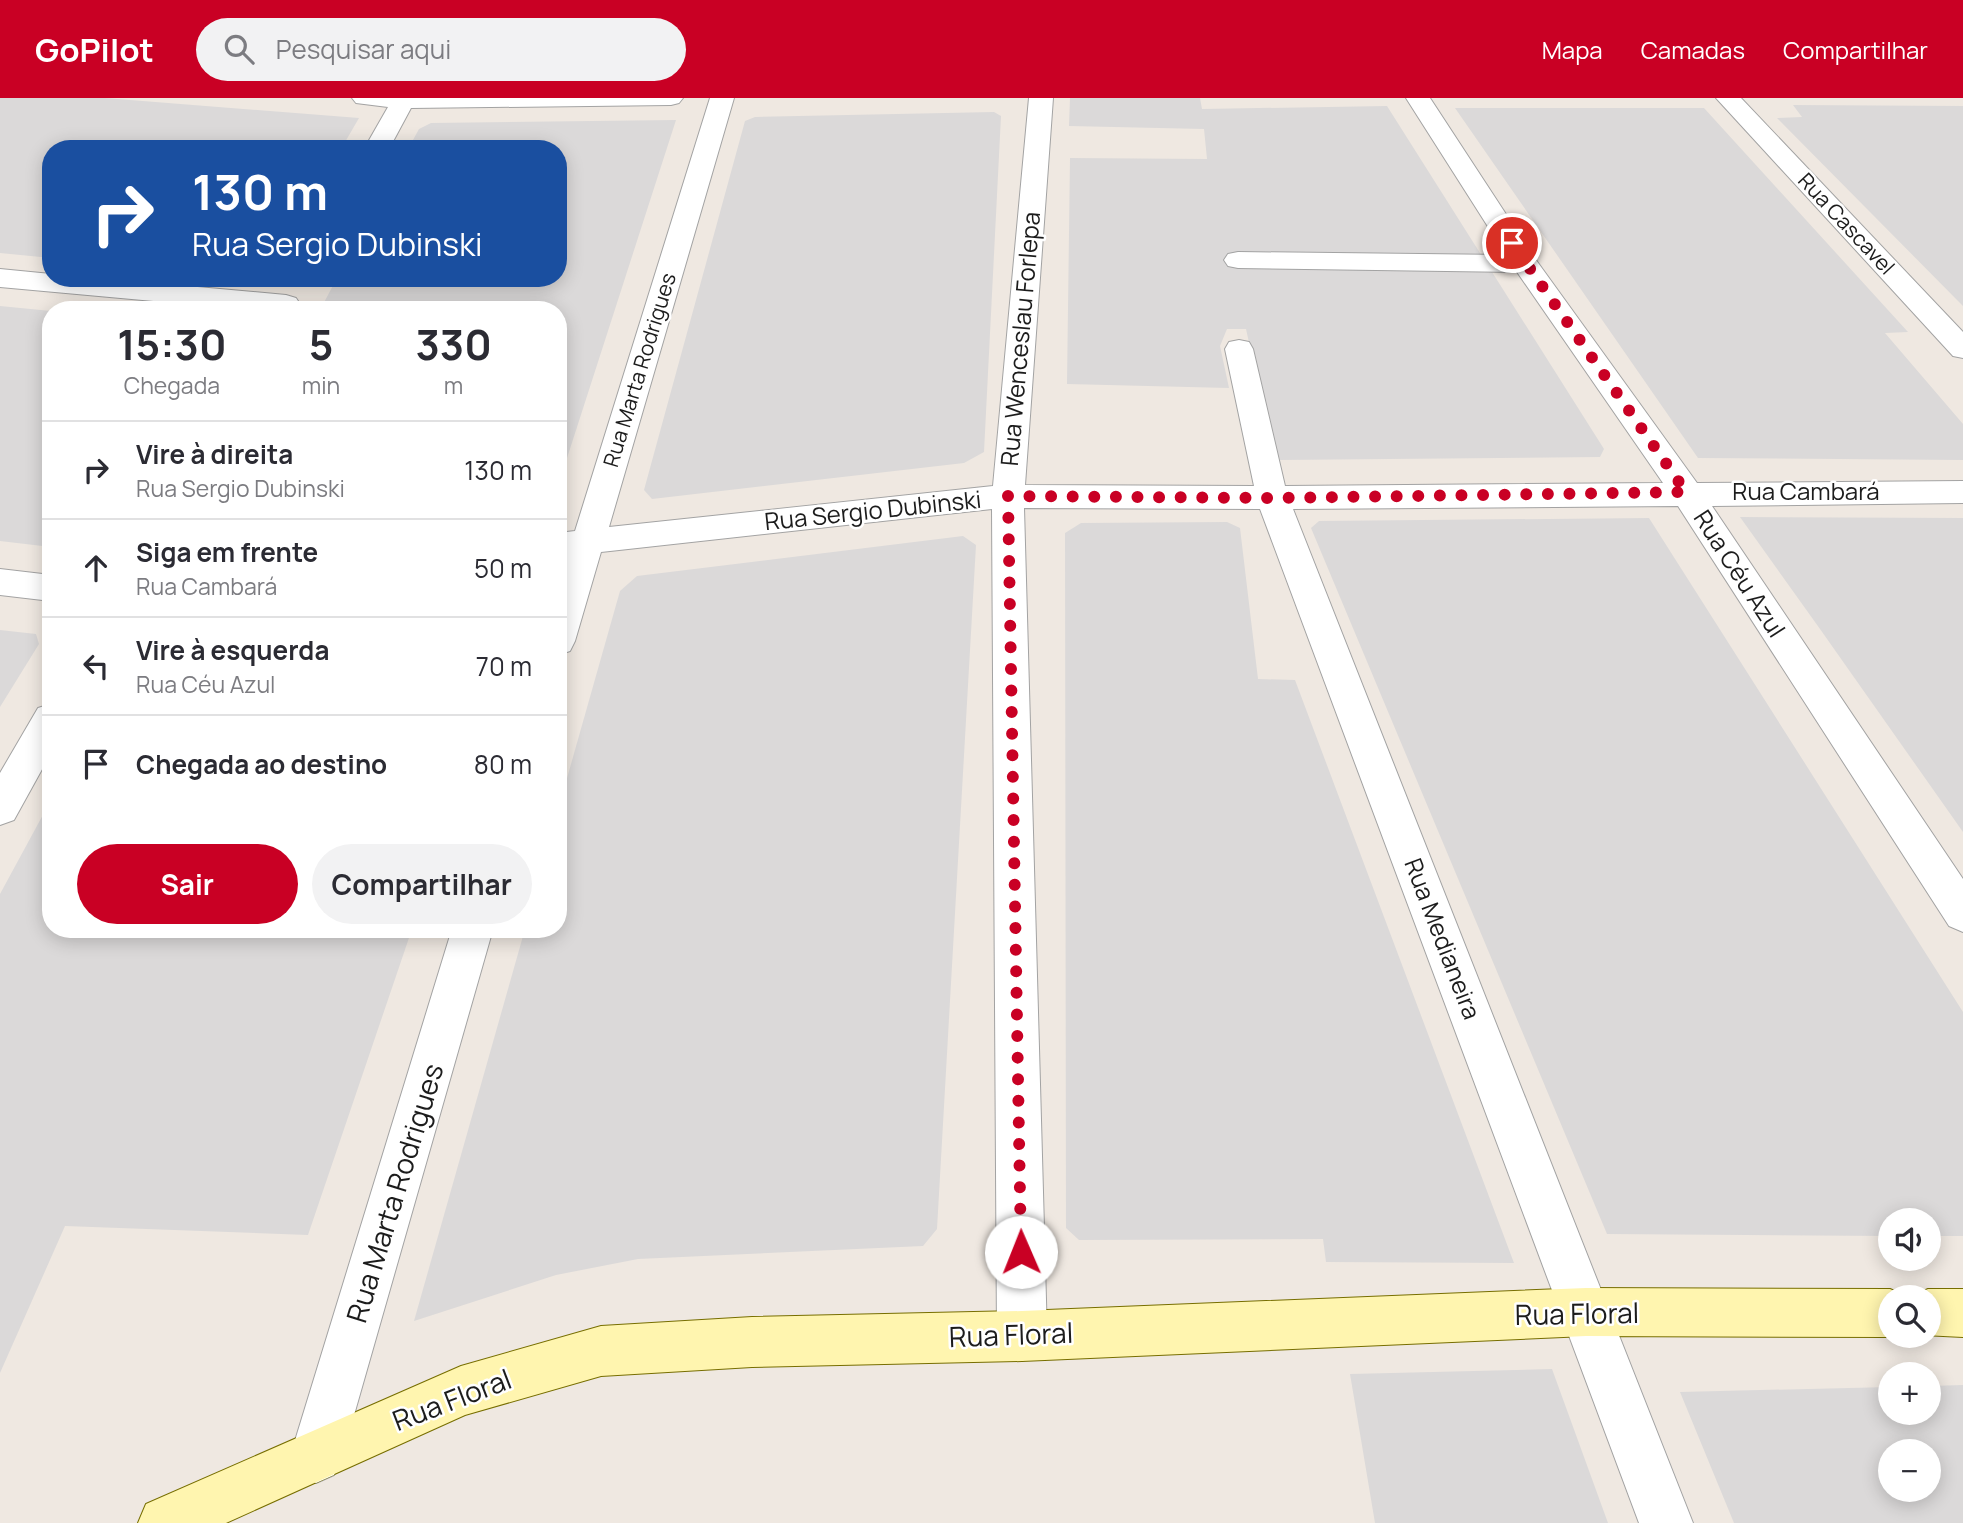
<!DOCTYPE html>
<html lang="pt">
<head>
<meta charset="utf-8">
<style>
	:root { --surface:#fff; --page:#f2f2f3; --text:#2b2b33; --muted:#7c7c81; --line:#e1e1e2; --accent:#c90024 }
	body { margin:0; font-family:Manrope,sans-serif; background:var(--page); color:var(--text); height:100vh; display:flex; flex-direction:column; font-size:26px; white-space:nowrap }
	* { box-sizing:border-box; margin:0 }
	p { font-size:23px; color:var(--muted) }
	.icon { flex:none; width:38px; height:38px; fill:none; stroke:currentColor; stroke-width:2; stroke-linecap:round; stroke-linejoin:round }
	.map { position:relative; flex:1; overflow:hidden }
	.drawer { position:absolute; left:42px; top:203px; width:525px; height:637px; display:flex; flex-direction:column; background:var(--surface); border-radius:28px; box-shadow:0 4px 18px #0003 }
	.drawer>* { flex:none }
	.hud { position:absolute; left:42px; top:42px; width:525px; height:147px; border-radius:28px; box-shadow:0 4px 18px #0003; background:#1a4fa0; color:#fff; overflow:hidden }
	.buttons { position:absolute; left:1878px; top:1110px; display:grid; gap:14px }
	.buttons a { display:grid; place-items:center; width:63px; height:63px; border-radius:50%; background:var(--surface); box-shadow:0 4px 18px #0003; font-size:35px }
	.pin { position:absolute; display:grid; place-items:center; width:60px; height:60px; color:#fff; margin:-30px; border:4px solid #fff; border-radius:50%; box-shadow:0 2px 7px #0007 }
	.me { position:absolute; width:77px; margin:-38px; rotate:359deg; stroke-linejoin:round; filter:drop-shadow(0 0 5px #0008) }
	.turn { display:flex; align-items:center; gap:24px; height:147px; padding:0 35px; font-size:32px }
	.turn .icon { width:91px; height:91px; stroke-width:2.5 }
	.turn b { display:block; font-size:49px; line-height:60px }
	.eta { display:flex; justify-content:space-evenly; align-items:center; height:119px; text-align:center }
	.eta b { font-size:42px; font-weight:700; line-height:49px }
	.cta { display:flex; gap:14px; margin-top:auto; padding:14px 35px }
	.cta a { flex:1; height:80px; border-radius:42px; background:var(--accent); color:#fff; font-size:28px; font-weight:700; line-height:80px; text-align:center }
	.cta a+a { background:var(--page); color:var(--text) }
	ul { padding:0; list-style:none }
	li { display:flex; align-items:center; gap:21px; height:98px; padding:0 35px; border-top:2px solid var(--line) }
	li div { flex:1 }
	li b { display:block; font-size:26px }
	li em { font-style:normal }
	header { display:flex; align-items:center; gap:42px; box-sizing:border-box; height:98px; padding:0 35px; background:var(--accent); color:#fff }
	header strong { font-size:33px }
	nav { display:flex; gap:38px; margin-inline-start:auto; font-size:24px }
	.search { width:490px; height:63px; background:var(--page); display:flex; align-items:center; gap:18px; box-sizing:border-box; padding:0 24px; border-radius:38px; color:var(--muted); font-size:26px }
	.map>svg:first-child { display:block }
	.residential { fill:#dbd9d9; fill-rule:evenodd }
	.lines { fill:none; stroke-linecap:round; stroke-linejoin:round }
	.street-casing { stroke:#a3a3a3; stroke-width:2 }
	.secondary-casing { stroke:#776e00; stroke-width:2 }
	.street { fill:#fff; fill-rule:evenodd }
	.secondary { fill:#fff5af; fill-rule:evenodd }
	.route { stroke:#c90024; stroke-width:12; stroke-dasharray:0 21.6 }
	.labels { text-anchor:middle; stroke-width:5; stroke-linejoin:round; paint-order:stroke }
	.far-street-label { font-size:21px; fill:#1c1c1c; stroke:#fff }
	.street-label { font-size:24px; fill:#1c1c1c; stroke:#fff }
	.near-street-label { font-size:28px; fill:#1c1c1c; stroke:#fff }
</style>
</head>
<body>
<header>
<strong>GoPilot</strong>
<div class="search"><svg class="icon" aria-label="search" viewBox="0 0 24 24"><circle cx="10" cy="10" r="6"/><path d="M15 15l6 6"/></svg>Pesquisar aqui</div>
<nav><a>Mapa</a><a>Camadas</a><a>Compartilhar</a></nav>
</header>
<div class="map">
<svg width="1963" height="1425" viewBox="0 0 1963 1425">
	<rect width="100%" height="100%" fill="#efe8e1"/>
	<path class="residential" d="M0 0H105L359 20 341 51H51V160L0 155Z
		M1070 0H1200L1202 11 1387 8 1604 351 1600 359 1280 362 1265 317 1246 231H1227L1220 248 1229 290 1067 286 1070 60 1207 61 1204 31 1069 28Z
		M1793 7 1963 8V208L1777 20 1802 19Z
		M1455 10H1704L1908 234 1885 235 1963 326V362L1698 360Z
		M994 14 1001 18 984 354 964 365 652 401 644 392 745 23 755 19Z
		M676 22 558 388V212H320L337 180H558V51H408L419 31 431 25Z
		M0 208 51 213V449L0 443Z
		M1740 419 1963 420V734L1820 531Z
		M1649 420 1963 914V1138H1929L1928 1122H1890V1138L1607 1136 1311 430 1319 423Z
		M1227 424 1240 430 1258 581 1295 582 1514 1165 1326 1164 1323 1141 1079 1142 1066 1130 1065 435 1081 425Z
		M963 438 976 447 937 1131 923 1148 638 1161 556 1177 414 1223 525 831H558V712L620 493 637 478Z
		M0 532 36 536 39 546 0 609Z
		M51 702V831H412L308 1137 65 1128 0 1275V796Z
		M1552 1271 1608 1425H1375L1350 1276Z
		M1963 1287V1425H1734L1680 1294 1890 1289V1314H1928L1929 1288ZM1890 1353H1928V1391H1890Z"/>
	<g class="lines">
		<defs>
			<path id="street" d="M352 0H683L679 5 671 7 411 10 389 51H364L388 9 356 5Z
				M710 0H734L609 429 993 388 1029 0H1053L1025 387 1254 388 1225 251 1229 244 1239 242 1249 244 1253 251 1285 388 1663 385 1517 174 1238 170 1228 168 1224 162 1228 156 1238 154 1506 157 1406 0H1430L1536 162 1697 385 1963 383V405L1712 408 1963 781V834L1949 828 1678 408 1293 411 1693 1425H1639L1260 411 1024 410 1047 1238 1039 1255 1022 1263 1005 1255 997 1238 992 411 601 454 575 543 570 553 558 557V486L567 458 558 459V435L575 433Z
				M1716 0H1741L1963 234V260L1953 258Z
				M0 171 51 176V180H98L286 197 296 200 300 206 296 212H252L0 189Z
				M0 471 51 477V503L0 497Z
				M51 606V655L14 722 0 727V675L38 610Z
				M452 831H493L342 1359 334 1377 316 1385 298 1377 290 1359Z"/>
			<path id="secondary" d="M1586 1190 1890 1191 1908 1199H1890V1237H1895L1890 1239 1586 1238 1022 1263 752 1269 601 1278 465 1317 226 1425H138L146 1406 461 1268 601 1228 752 1219 1022 1213Z
				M1928 1191H1963V1239L1923 1237H1928V1199H1910Z"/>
		</defs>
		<use href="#street" class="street-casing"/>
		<use href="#secondary" class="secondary-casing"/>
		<use href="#street" class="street"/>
		<use href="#secondary" class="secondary"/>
	</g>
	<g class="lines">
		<path class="route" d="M1021 1154 1008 398 1272 400 1686 394 1512 145"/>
	</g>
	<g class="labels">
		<g class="far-street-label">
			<text transform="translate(1846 126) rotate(47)" y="7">Rua Cascavel</text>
			<text transform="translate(640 272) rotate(-73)" y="7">Rua Marta Rodrigues</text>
		</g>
		<g class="street-label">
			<text transform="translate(1021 241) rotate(-85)" y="8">Rua Wenceslau Forlepa</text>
			<text x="1806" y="402">Rua Cambará</text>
			<text transform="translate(873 413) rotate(-6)" y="8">Rua Sergio Dubinski</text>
			<text transform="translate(1739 476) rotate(57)" y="8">Rua Céu Azul</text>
			<text transform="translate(1442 841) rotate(69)" y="8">Rua Medianeira</text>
		</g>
		<g class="near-street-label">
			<text transform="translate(395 1095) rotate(-73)" y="10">Rua Marta Rodrigues</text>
			<text transform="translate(1577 1216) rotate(-1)" y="10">Rua Floral</text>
			<text transform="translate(1011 1237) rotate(-2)" y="10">Rua Floral</text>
			<text transform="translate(452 1302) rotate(-21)" y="10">Rua Floral</text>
		</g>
	</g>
</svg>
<div class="buttons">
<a><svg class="icon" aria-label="sound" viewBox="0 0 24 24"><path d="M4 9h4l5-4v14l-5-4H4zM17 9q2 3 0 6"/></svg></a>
<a><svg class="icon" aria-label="search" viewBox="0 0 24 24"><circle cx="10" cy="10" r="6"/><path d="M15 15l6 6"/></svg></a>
<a>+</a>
<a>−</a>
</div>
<div class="pin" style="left:1512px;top:145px;background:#d93025"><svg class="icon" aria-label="arrive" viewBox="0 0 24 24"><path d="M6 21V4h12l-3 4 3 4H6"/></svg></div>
<svg class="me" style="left:1021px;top:1154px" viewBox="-20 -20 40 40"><circle r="19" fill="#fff"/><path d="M0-13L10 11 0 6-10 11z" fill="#c90024"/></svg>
<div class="hud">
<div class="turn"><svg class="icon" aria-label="right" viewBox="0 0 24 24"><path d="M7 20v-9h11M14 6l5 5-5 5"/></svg><div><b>130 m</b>Rua Sergio Dubinski</div></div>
</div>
<section class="drawer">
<div class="eta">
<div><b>15:30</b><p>Chegada</p></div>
<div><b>5</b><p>min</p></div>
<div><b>330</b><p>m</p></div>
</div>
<ul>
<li><svg class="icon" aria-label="right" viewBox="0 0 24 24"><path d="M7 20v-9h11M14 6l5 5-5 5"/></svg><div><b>Vire à direita</b><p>Rua Sergio Dubinski</p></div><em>130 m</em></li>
<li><svg class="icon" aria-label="ahead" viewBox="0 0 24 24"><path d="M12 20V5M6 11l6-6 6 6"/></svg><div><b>Siga em frente</b><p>Rua Cambará</p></div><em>50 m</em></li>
<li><svg class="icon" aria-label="left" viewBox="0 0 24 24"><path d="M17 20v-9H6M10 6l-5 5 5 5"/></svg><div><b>Vire à esquerda</b><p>Rua Céu Azul</p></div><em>70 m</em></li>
<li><svg class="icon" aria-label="arrive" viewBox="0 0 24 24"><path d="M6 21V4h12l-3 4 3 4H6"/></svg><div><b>Chegada ao destino</b></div><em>80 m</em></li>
</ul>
<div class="cta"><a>Sair</a><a>Compartilhar</a></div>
</section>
</div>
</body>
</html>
